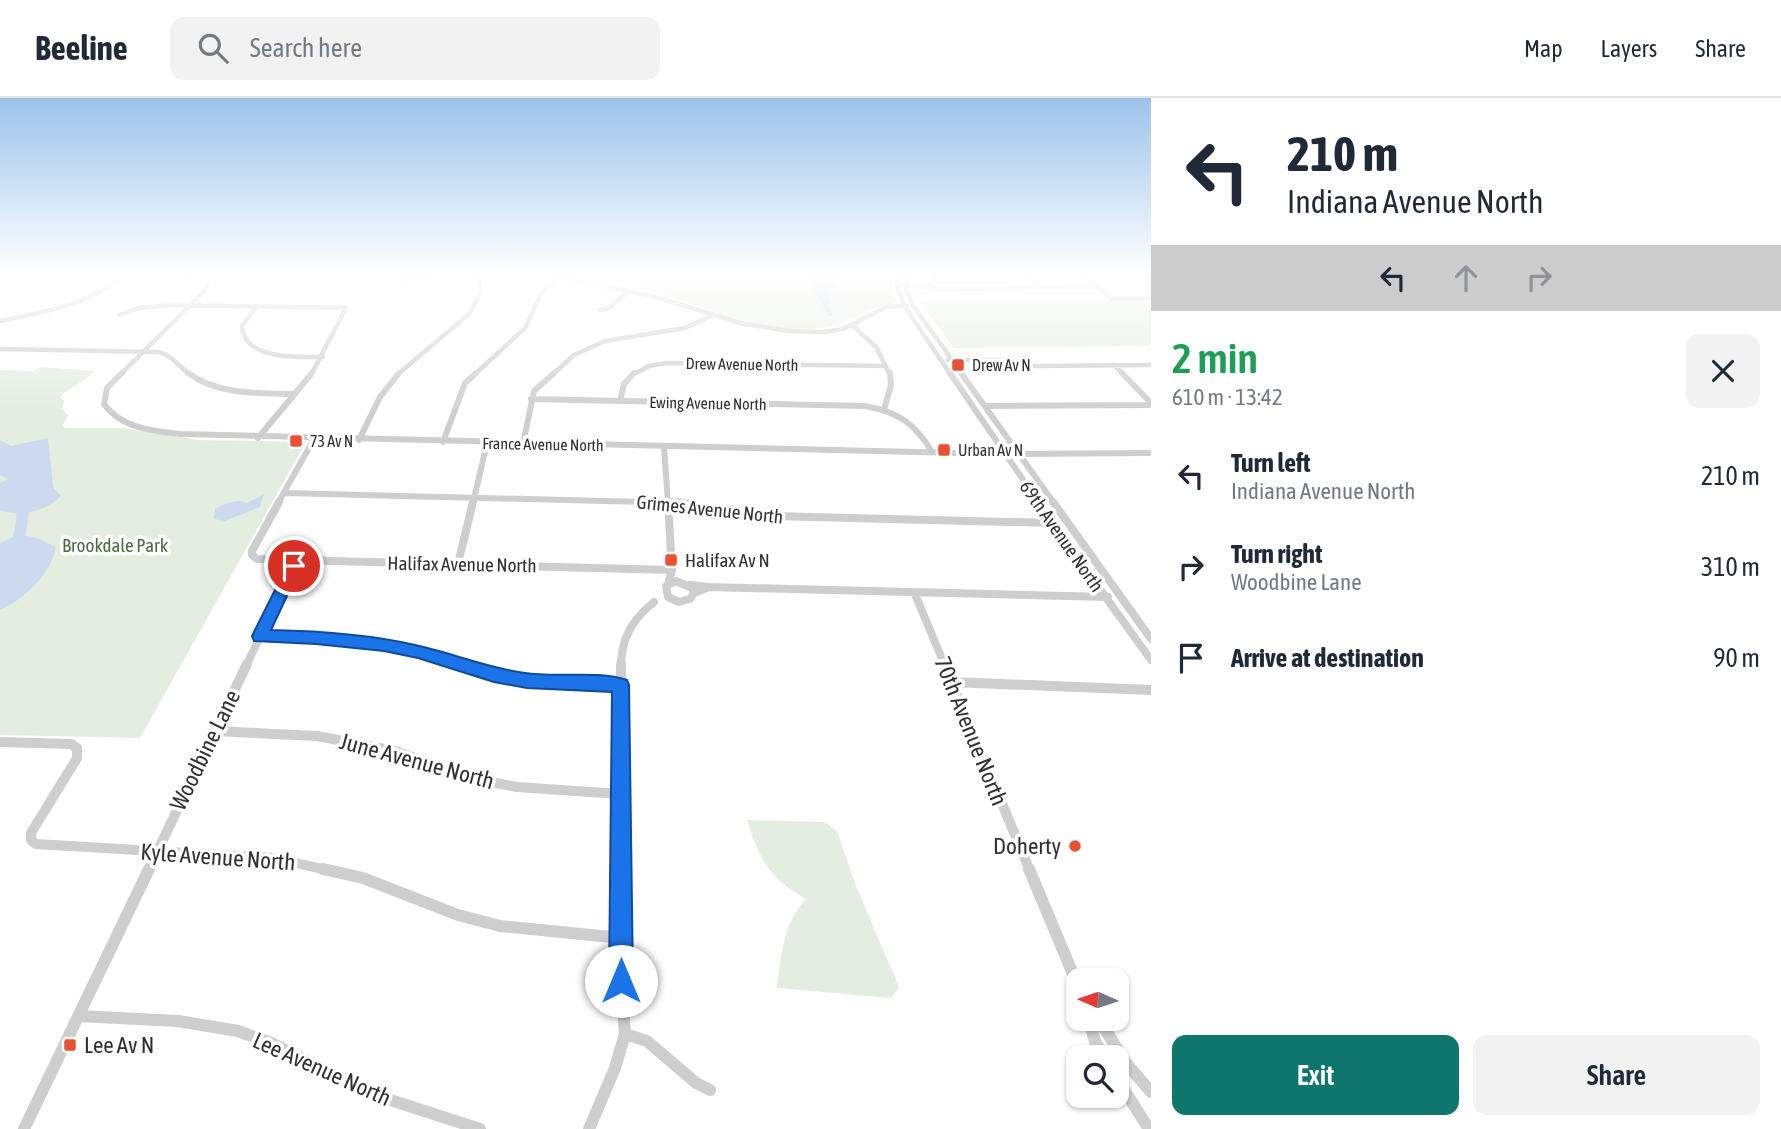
<!DOCTYPE html>
<html lang="en">
<head>
<meta charset="utf-8">
<style>
	:root { --surface:#fff; --page:#f2f2f3; --text:#1f2937; --muted:#747a83; --line:#e0e1e3; --accent:#0f766e }
	body { margin:0; font-family:"Asap Condensed",sans-serif; background:var(--page); color:var(--text); height:100vh; display:flex; flex-direction:column; font-size:26px; white-space:nowrap }
	* { box-sizing:border-box; margin:0 }
	p { font-size:23px; color:var(--muted) }
	.icon { flex:none; width:38px; height:38px; fill:none; stroke:currentColor; stroke-width:2; stroke-linecap:round; stroke-linejoin:round }
	.map { position:relative; flex:1; overflow:hidden }
	.details { display:flex; flex-direction:column; background:var(--surface); width:630px }
	.details>* { flex:none }
	.hud { background:#fff; color:var(--text); overflow:hidden }
	.needle { width:46px; rotate:273deg }
	.fabs { position:absolute; left:1066px; top:870px; display:grid; gap:14px }
	.fabs a { display:grid; place-items:center; width:63px; height:63px; border-radius:14px; background:var(--surface); box-shadow:0 2px 5px #0004; font-size:35px }
	.pin { position:absolute; display:grid; place-items:center; width:60px; height:60px; color:#fff; margin:-30px; border:4px solid #fff; border-radius:50%; box-shadow:0 2px 7px #0007 }
	.me { position:absolute; width:77px; margin:-38px; rotate:0deg; stroke-linejoin:round; filter:drop-shadow(0 0 5px #0008) }
	.turn { display:flex; align-items:center; gap:24px; height:147px; padding:0 21px; font-size:32px }
	.turn .icon { width:91px; height:91px; stroke-width:2.5 }
	.turn b { display:block; font-size:49px; line-height:60px }
	.lanes { display:flex; align-items:center; height:66px; padding:0 21px; background:#0003; justify-content:center; gap:35px; direction:ltr }
	.lanes .off { opacity:.35 }
	.round { display:grid; place-items:center; flex:none; width:74px; height:74px; border-radius:14px; background:var(--page) }
	.summary { display:flex; align-items:center; justify-content:space-between; height:119px; padding:0 21px }
	h1 { font-size:42px; font-weight:600; line-height:52px; color:#1e9e55 }
	.primary-button { display:flex; gap:14px; margin-top:auto; padding:14px 21px }
	.primary-button a { flex:1; height:80px; border-radius:14px; background:var(--accent); color:#fff; font-size:28px; font-weight:600; line-height:80px; text-align:center }
	.primary-button a+a { background:var(--page); color:var(--text) }
	ul { padding:0; list-style:none }
	li { display:flex; align-items:center; gap:21px; height:91px; padding:0 21px }
	li div { flex:1 }
	li b { display:block; font-size:26px }
	li em { font-style:normal }
	header { display:flex; align-items:center; gap:42px; box-sizing:border-box; height:98px; padding:0 35px; background:var(--surface); border-bottom:2px solid var(--line) }
	header strong { font-size:33px }
	nav { display:flex; gap:38px; margin-inline-start:auto; font-size:24px }
	.search { width:490px; height:63px; background:var(--page); display:flex; align-items:center; gap:18px; box-sizing:border-box; padding:0 24px; border-radius:14px; color:var(--muted); font-size:26px }
	main { display:flex; flex:1; min-height:0 }
	.map>svg:first-child { display:block }
	.green { fill:#e4eee0 }
	.water { fill:#ccd9ee }
	.lines { fill:none; stroke-linecap:round; stroke-linejoin:round }
	.river { fill:#ccd9ee; fill-rule:evenodd }
	.minor-far4 { stroke:#cecece; stroke-width:4.5 }
	.minor-far3 { stroke:#cecece; stroke-width:6 }
	.minor-far2 { stroke:#cecece; stroke-width:8 }
	.minor-far1 { stroke:#cecece; stroke-width:10 }
	.minor { stroke:#cecece; stroke-width:12 }
	.route { fill:#1a73e8; stroke:#114b97; stroke-width:2 }
	.poi-dot { fill:#e85133; stroke:#fff; stroke-width:2.5 }
	.labels { text-anchor:middle; stroke-width:7; stroke-linejoin:round; paint-order:stroke }
	.far-street-label { font-size:16px; fill:#313131; stroke:#fff }
	.far-poi-label { font-size:16px; fill:#313131; stroke:#fff; text-anchor:start }
	.street-label { font-size:19px; fill:#313131; stroke:#fff }
	.park-label { font-size:19px; fill:#496e3d; stroke:#fff }
	.poi-label { font-size:19px; fill:#313131; stroke:#fff; text-anchor:start }
	.near-street-label { font-size:23px; fill:#313131; stroke:#fff }
	.near-poi-label { font-size:23px; fill:#313131; stroke:#fff; text-anchor:end }
</style>
</head>
<body>
<header>
<strong>Beeline</strong>
<div class="search"><svg class="icon" aria-label="search" viewBox="0 0 24 24"><circle cx="10" cy="10" r="6"/><path d="M15 15l6 6"/></svg>Search here</div>
<nav><a>Map</a><a>Layers</a><a>Share</a></nav>
</header>
<main>
<div class="map">
<svg width="1151" height="1031" viewBox="0 0 1151 1031">
	<rect width="100%" height="100%" fill="#fff"/>
	<path class="green" d="M554 174H896L891 190 897 205C870 206 849 227 821 230 769 237 714 213 665 197 630 186 590 182 554 174Z
		M1151 202V248L954 250 919 203Z
		M40 269 95 273C84 284 71 289 60 299L64 303 62 311 68 317 63 327 65 330H123L198 342 306 344 140 640 0 637V272L33 273Z
		M747 722 824 724 837 733 856 788 899 889 891 900 777 890C781 857 783 826 806 801 768 779 760 762 747 722Z"/>
	<path class="water" d="M803 174H836L840 178 836 190H826L832 218H829Z
		M48 340 53 389 61 398C46 413 21 420 0 412V385L8 381 0 377V342L11 348Z
		M264 396 260 409 225 423 214 421 215 411C225 406 236 400 247 405Z
		M20 436 37 440 56 449C51 476 25 501 0 512V445Z"/>
	<g class="lines">
		<path class="river" d="M25 392 31 396 26 436 7 478 0 483V464L14 436 19 396Z"/>
		<path class="minor-far4" d="M534 174 656 199 744 226 789 233 824 234 843 231 886 209 907 208
			M904 174 897 186 903 206 951 277
			M913 174 905 187 912 206 963 277
			M1024 174 1040 190
			M1081 174 1112 201 1151 200
			M1147 174 1151 179
			M60 179 78 174
			M185 180 208 174
			M397 182 495 174
			M903 187 941 191 1099 189
			M926 190 939 174
			M257 208 242 228C243 262 298 259 323 259
			M600 212 609 210 629 193
			M119 217 139 210 173 207 346 210 311 277
			M0 223C45 214 93 206 128 174
			M852 227 876 249 890 277
			M0 251 160 254 170 259 190 277
			M948 262H996L1036 268 1151 267
			M1114 267 1124 277
			M120 277 206 191 210 182 206 174
			M397 277 470 215 480 196 478 176
			M474 277 525 230 544 191 559 178
			M552 277 574 257 605 243 685 230 713 217
			M632 277 649 268 666 265 886 268"/>
		<path class="minor-far3" d="M122 275 107 290 104 306C121 330 152 333 180 336L998 356 1151 355
			M188 275C218 297 258 295 293 296
			M950 275 1039 405
			M961 275 1054 405
			M1122 275 1151 305
			M531 301 865 308C898 314 915 325 932 354
			M620 303 624 286 634 275
			M985 308 1151 307
			M884 312 891 287 890 275
			M258 340 312 275
			M359 342 380 299 399 275
			M443 344 465 285 476 275
			M523 346 534 293 554 275
			M664 349 668 405
			M285 395 684 405
			M278 405 314 341
			M473 405 487 345"/>
		<path class="minor-far2" d="M279 404 252 453V457L257 461 672 472
			M662 404H678L733 417 1052 425
			M668 404 672 472 668 486
			M1037 404 1151 562
			M1053 404 1151 541
			M458 466 473 404
			M676 483 692 490 694 495 690 501 679 504 668 499 666 488Z
			M690 487 709 489 694 495
			M709 489 1108 499
			M914 494 945 568
			M260 538C330 540 394 547 461 568
			M246 568 297 462
			M621 568C621 540 633 521 654 504"/>
		<path class="minor-far1" d="M455 566 524 583 620 587
			M621 566V773
			M944 566 1030 773
			M951 584 1151 592
			M215 633 317 638 395 653 480 682 517 689 620 696
			M0 644 71 646 77 650V660L31 735V742L36 746 274 760 331 773
			M148 773 247 566"/>
		<path class="minor" d="M323 771 363 780 458 817 500 828 621 840
			M1029 771 1078 888
			M78 918 178 923 238 933 271 945 378 998 480 1031
			M1088 920 1095 943 1104 959
			M1098 920 1126 965 1151 994
			M625 936 647 943 696 985 710 992
			M1116 979 1149 1031
			M24 1031 149 771
			M589 1031 615 970 625 936 621 883V771"/>
	</g>
	<linearGradient id="sky" x2="0" y2="1"><stop stop-color="#9dc3ea"/><stop offset="0.55" stop-color="#fff"/><stop offset="1" stop-color="#fff" stop-opacity="0"/></linearGradient>
	<rect width="1151" height="319" fill="url(#sky)"/>
	<path class="route" d="M294 463 301 468 271 532C319 533 368 536 415 547 452 555 487 570 525 575 556 580 597 572 627 582L629 587 633 883 629 891 621 895 612 891 609 883 612 594 527 590 494 584 418 560 384 553 316 546 254 543 252 538 287 468Z"/>
	<g class="poi-dot">
		<rect x="951" y="260" width="14" height="14" rx="3.5"/>
		<rect x="289" y="336" width="14" height="14" rx="3.5"/>
		<rect x="937" y="345" width="14" height="14" rx="3.5"/>
		<rect x="664" y="455" width="14" height="14" rx="3.5"/>
		<circle cx="1075" cy="748" r="7"/>
		<rect x="63" y="940" width="14" height="14" rx="3.5"/>
	</g>
	<g class="labels">
		<g class="far-street-label">
			<text transform="translate(742 266) rotate(1)" y="6">Drew Avenue North</text>
			<text transform="translate(708 305) rotate(1)" y="6">Ewing Avenue North</text>
			<text transform="translate(543 346) rotate(1)" y="6">France Avenue North</text>
		</g>
		<g class="far-poi-label">
			<text x="972" y="273">Drew Av N</text>
			<text x="310" y="349">73 Av N</text>
			<text x="958" y="358">Urban Av N</text>
		</g>
		<g class="street-label">
			<text transform="translate(710 411) rotate(6)" y="7">Grimes Avenue North</text>
			<text transform="translate(1062 438) rotate(55)" y="7">69th Avenue North</text>
			<text transform="translate(462 466) rotate(1)" y="7">Halifax Avenue North</text>
		</g>
		<g class="park-label">
			<text x="115" y="454">Brookdale Park</text>
		</g>
		<g class="poi-label">
			<text x="685" y="469">Halifax Av N</text>
		</g>
		<g class="near-street-label">
			<text transform="translate(971 633) rotate(68)" y="8">70th Avenue North</text>
			<text transform="translate(205 652) rotate(-64)" y="8">Woodbine Lane</text>
			<text transform="translate(417 663) rotate(15)" y="8">June Avenue North</text>
			<text transform="translate(218 759) rotate(4)" y="8">Kyle Avenue North</text>
			<text transform="translate(322 971) rotate(24)" y="8">Lee Avenue North</text>
		</g>
		<g class="near-poi-label">
			<text x="1061" y="756">Doherty</text>
			<text x="84" y="955" text-anchor="start">Lee Av N</text>
		</g>
	</g>
</svg>
<div class="fabs">
<a><svg class="needle" viewBox="-14 -14 28 28"><path d="M0-13l5 13h-10z" fill="#e53935"/><path d="M0 13l5-13h-10z" fill="#747a83"/></svg></a>
<a><svg class="icon" aria-label="search" viewBox="0 0 24 24"><circle cx="10" cy="10" r="6"/><path d="M15 15l6 6"/></svg></a>
</div>
<div class="pin" style="left:294px;top:468px;background:#d93025"><svg class="icon" aria-label="arrive" viewBox="0 0 24 24"><path d="M6 21V4h12l-3 4 3 4H6"/></svg></div>
<svg class="me" style="left:621px;top:883px" viewBox="-20 -20 40 40"><circle r="19" fill="#fff"/><path d="M0-13L10 11 0 6-10 11z" fill="#1a73e8"/></svg>
</div>
<section class="details">
<div class="hud">
<div class="turn"><svg class="icon" aria-label="left" viewBox="0 0 24 24"><path d="M17 20v-9H6M10 6l-5 5 5 5"/></svg><div><b>210 m</b>Indiana Avenue North</div></div>
<div class="lanes"><svg class="icon" aria-label="left" viewBox="0 0 24 24"><path d="M17 20v-9H6M10 6l-5 5 5 5"/></svg><svg class="icon off" aria-label="ahead" viewBox="0 0 24 24"><path d="M12 20V5M6 11l6-6 6 6"/></svg><svg class="icon off" aria-label="right" viewBox="0 0 24 24"><path d="M7 20v-9h11M14 6l5 5-5 5"/></svg></div>
</div>
<div class="summary"><div><h1>2 min</h1><p>610 m · 13:42</p></div><a class="round"><svg class="icon" aria-label="close" viewBox="0 0 24 24"><path d="M6 6l12 12M18 6L6 18"/></svg></a></div>
<ul>
<li><svg class="icon" aria-label="left" viewBox="0 0 24 24"><path d="M17 20v-9H6M10 6l-5 5 5 5"/></svg><div><b>Turn left</b><p>Indiana Avenue North</p></div><em>210 m</em></li>
<li><svg class="icon" aria-label="right" viewBox="0 0 24 24"><path d="M7 20v-9h11M14 6l5 5-5 5"/></svg><div><b>Turn right</b><p>Woodbine Lane</p></div><em>310 m</em></li>
<li><svg class="icon" aria-label="arrive" viewBox="0 0 24 24"><path d="M6 21V4h12l-3 4 3 4H6"/></svg><div><b>Arrive at destination</b></div><em>90 m</em></li>
</ul>
<div class="primary-button"><a>Exit</a><a>Share</a></div>
</section>
</main>
</body>
</html>
